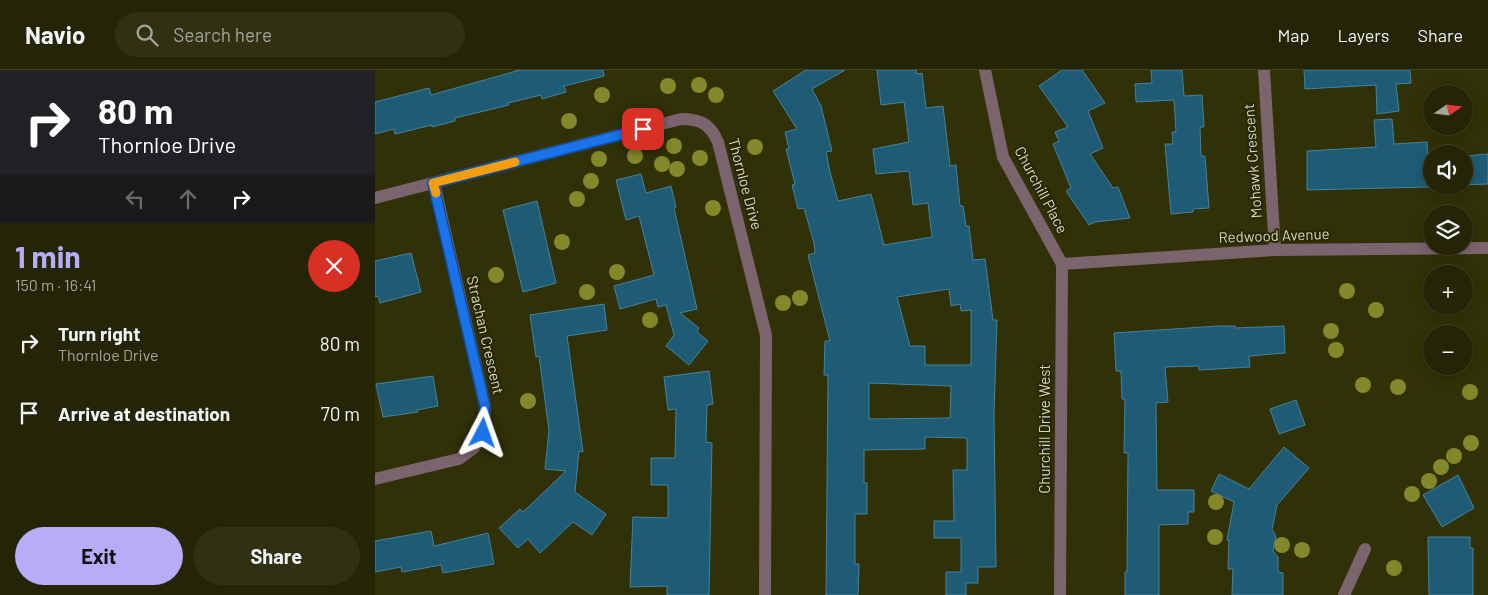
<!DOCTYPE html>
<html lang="en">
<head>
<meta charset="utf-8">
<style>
	:root { --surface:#242504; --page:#303113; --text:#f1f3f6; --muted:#a3a59a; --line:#414226; --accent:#b6acf8 }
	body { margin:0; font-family:Barlow,sans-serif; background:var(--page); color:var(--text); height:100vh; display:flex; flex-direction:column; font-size:19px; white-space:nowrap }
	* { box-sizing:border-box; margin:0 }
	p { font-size:16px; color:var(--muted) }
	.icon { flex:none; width:28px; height:28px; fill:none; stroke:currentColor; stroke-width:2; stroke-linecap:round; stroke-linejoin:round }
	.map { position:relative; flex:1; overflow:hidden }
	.sheet { display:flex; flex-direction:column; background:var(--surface); width:375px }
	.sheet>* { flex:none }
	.hud { background:#202124; color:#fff; overflow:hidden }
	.needle { width:32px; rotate:76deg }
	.fabs { position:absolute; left:1048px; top:15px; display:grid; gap:10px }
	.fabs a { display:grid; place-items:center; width:50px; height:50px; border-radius:50%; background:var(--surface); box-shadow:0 2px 12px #0003,0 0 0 1px var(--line); font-size:25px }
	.pin { position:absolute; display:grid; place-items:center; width:42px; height:42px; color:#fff; margin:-21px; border-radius:10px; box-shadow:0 2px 8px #0006 }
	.me { position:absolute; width:55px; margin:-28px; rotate:4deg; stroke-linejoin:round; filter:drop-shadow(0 0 4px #0008) }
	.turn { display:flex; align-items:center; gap:18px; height:105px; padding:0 15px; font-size:22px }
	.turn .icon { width:65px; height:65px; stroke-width:2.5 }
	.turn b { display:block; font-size:35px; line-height:42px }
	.lanes { display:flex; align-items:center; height:48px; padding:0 15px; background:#0003; justify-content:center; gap:25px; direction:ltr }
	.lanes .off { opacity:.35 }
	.round { display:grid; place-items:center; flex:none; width:52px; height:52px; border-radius:26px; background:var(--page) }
	.headline { display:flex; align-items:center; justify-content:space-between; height:85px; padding:0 15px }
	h1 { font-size:30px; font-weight:700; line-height:38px; color:var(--accent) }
	.cta { display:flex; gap:10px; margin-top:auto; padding:10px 15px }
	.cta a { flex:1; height:58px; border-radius:30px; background:var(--accent); color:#111; font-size:20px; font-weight:700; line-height:58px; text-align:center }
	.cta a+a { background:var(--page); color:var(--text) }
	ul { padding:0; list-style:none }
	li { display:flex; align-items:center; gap:15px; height:70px; padding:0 15px }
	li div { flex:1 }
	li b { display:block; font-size:19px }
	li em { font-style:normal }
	header { display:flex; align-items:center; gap:30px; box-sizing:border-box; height:70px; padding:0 25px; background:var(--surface); border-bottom:1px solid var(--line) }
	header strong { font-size:24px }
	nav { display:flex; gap:28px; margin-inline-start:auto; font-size:18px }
	.search { width:350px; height:45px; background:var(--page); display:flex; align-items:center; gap:12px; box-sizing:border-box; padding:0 18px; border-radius:28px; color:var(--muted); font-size:19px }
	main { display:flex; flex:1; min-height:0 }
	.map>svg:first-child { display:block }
	.building { fill:#1e5c75; stroke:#47829d; fill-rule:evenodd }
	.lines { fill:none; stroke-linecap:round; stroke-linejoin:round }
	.minor { stroke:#7c646f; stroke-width:12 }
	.tree { fill:#85872b }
	.route-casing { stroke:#114b97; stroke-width:12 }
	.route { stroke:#1a73e8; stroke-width:9 }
	.slow { stroke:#f59e0b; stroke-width:9 }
	.labels { text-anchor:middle; stroke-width:4; stroke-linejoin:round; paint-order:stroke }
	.street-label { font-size:15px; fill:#d7d9bd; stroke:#272700 }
</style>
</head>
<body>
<header>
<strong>Navio</strong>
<div class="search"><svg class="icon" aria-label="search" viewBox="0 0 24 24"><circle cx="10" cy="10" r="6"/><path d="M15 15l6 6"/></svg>Search here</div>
<nav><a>Map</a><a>Layers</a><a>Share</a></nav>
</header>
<main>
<section class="sheet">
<div class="hud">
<div class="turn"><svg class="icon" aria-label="right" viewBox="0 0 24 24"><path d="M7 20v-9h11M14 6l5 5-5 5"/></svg><div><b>80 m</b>Thornloe Drive</div></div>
<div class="lanes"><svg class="icon off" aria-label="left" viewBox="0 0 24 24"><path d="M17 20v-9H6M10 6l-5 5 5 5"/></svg><svg class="icon off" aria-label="ahead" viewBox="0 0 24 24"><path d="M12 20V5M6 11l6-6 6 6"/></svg><svg class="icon" aria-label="right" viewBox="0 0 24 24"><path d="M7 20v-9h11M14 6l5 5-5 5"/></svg></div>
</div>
<div class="headline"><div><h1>1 min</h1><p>150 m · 16:41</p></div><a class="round" style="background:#d93025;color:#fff"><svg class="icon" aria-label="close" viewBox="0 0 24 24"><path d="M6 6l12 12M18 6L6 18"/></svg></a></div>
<ul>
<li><svg class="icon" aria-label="right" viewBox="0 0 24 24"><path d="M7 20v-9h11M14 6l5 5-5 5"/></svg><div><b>Turn right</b><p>Thornloe Drive</p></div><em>80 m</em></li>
<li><svg class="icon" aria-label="arrive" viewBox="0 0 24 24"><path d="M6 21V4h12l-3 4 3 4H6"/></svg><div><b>Arrive at destination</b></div><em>70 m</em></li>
</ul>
<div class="cta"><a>Exit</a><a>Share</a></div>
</section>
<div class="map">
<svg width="1113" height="525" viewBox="0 0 1113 525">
	<rect width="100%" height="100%" fill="#303106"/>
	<path class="building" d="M145 0H228L229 6 189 16 191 22 167 29 166 25 133 33 134 35 80 48V51L57 57V55L20 64 19 59 0 64V32L54 18 56 25Z
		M431 0H470L437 19 446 36 457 81 451 82 455 102 463 131 496 124 509 175 557 167 553 133 538 135 534 101 501 104 498 79 534 72 529 32 506 35 502 0H541L542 4 547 3 551 38 568 36 575 96 581 95 585 136H588L591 156H594L598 190 610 189 618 250H622L619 342 621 497H603V513H591V525H571V502H586V468H559V451H579L578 400H592V368L550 367V379L489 380V413H492V444H480V494H484L483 525H451L453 305H449L450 271H455L433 185 440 183 439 173 429 138 423 139 417 115 420 114 411 79H414L410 62 422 59 398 21ZM574 219 576 236 585 234 586 241 596 240V295H550V276H535L522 227ZM494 313 576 316 575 348 494 349Z
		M687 0H707L730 33 713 41 728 78 715 84 738 118 743 117 755 148 720 152 714 155 691 121 696 118 678 74 684 71 680 62 693 57 664 16Z
		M776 0H807L809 26 827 25 829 57H825L826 86H830L834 138 818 139V142L796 144 790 74H798L797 62H801L799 30 761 32 760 14 777 13Z
		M929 0H1035L1036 13 1021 14 1024 41 1002 44 1001 15 930 19Z
		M1017 49 1019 74 1052 72 1054 117 932 120V81L1001 77 999 50Z
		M1113 84V114L1089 115V86Z
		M266 104 271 123 296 116 301 137 299 138 322 239 305 243 324 258 322 262 333 271 314 295 291 276 299 265 291 235 283 237 281 229 245 239 239 216 279 205 264 146 251 150 241 110Z
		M162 131 181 213 148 222 128 140Z
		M36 183 46 222 5 233 3 226 0 227V191Z
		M229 234 232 260 192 266 208 382 204 381 200 422 231 444 217 465 198 452 165 483 153 469 143 478 124 458 145 439 148 442 191 401 170 399 174 360 164 286 161 287 155 245Z
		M843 256H860V258L909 256 910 283 874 286 875 297 824 300V296L790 297 793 332 781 333 782 420H819V442H813V454L784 455V525H750V502H752L753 383H749L750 329H747L746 301H741L739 263Z
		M334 301 338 334 332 335 331 372 337 373 334 525H292V516L255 517 258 447 293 448V415H276V388H300L301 339 293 340 289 307Z
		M58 306 63 336 42 340 43 342 8 347 1 314Z
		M921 330 930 355 904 364 895 339Z
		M909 377 934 398 902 435 897 460 901 466 898 481 903 487V502L908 503V525H857L858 499H853L854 470H852L859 432 836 421 844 404 874 419Z
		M1083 405 1099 438 1067 457 1048 425Z
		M56 461 59 476 113 463 119 494 68 503 66 495 27 502 26 497 0 502V471Z
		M1053 467H1095V478H1098V525H1054Z"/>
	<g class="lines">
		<path class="minor" d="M610 0 628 87 687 194 685 525
			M889 0 900 180
			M0 128 306 49C326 49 335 54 343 72L391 265 390 525
			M687 194 900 180 1113 178
			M0 409 84 389 99 378 108 363 110 336 59 113
			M969 525 990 479"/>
	</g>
	<g class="tree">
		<circle cx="324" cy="15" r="8"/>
		<circle cx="293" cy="16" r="8"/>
		<circle cx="227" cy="25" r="8"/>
		<circle cx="341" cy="25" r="8"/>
		<circle cx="194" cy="51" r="8"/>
		<circle cx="299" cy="76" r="8"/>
		<circle cx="380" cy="77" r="8"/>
		<circle cx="260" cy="86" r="8"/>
		<circle cx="325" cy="88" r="8"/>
		<circle cx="224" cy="89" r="8"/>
		<circle cx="287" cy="94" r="8"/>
		<circle cx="302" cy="99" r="8"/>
		<circle cx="216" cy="111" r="8"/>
		<circle cx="202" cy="129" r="8"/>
		<circle cx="338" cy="138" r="8"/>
		<circle cx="187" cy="172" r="8"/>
		<circle cx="242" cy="202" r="8"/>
		<circle cx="121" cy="205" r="8"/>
		<circle cx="972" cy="221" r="8"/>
		<circle cx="212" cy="222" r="8"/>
		<circle cx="425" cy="228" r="8"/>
		<circle cx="408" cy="233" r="8"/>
		<circle cx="1001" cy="240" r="8"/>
		<circle cx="275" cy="250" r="8"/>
		<circle cx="956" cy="261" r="8"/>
		<circle cx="961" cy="280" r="8"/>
		<circle cx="988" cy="315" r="8"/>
		<circle cx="1023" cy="317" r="8"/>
		<circle cx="1095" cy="322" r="8"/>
		<circle cx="153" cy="331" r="8"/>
		<circle cx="1096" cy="373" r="8"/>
		<circle cx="1079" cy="386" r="8"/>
		<circle cx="1066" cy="397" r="8"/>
		<circle cx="1054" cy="411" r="8"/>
		<circle cx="1037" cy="424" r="8"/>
		<circle cx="841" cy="432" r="8"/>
		<circle cx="840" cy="467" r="8"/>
		<circle cx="907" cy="475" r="8"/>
		<circle cx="927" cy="480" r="8"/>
		<circle cx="1019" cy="498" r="8"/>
	</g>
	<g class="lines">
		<defs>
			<path id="route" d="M108 363 110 336 58 113 268 59"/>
		</defs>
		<use href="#route" class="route-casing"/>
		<use href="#route" class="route"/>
		<path class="slow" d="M61 123 58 113 140 92"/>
	</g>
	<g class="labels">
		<g class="street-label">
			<text transform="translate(878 91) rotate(-94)" y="5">Mohawk Crescent</text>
			<text transform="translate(370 114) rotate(75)" y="5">Thornloe Drive</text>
			<text transform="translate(666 120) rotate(62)" y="5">Churchill Place</text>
			<text transform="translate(899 166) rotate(-2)" y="5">Redwood Avenue</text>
			<text transform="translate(110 265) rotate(77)" y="5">Strachan Crescent</text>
			<text transform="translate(670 359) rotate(-90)" y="5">Churchill Drive West</text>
		</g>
	</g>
</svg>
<div class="fabs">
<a><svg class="needle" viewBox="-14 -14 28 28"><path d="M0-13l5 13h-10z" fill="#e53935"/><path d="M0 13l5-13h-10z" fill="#a3a59a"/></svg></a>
<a><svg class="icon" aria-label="sound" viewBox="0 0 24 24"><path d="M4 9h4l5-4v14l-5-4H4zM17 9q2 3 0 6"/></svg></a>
<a><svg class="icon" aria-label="layers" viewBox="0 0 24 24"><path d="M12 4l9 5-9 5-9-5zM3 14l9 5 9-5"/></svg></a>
<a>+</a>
<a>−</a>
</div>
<div class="pin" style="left:268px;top:59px;background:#d93025"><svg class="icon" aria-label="arrive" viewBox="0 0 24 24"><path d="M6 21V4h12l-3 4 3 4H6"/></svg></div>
<svg class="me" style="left:108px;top:363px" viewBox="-20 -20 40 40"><path d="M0-17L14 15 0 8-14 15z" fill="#1a73e8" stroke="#fff" stroke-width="4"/></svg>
</div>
</main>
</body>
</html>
